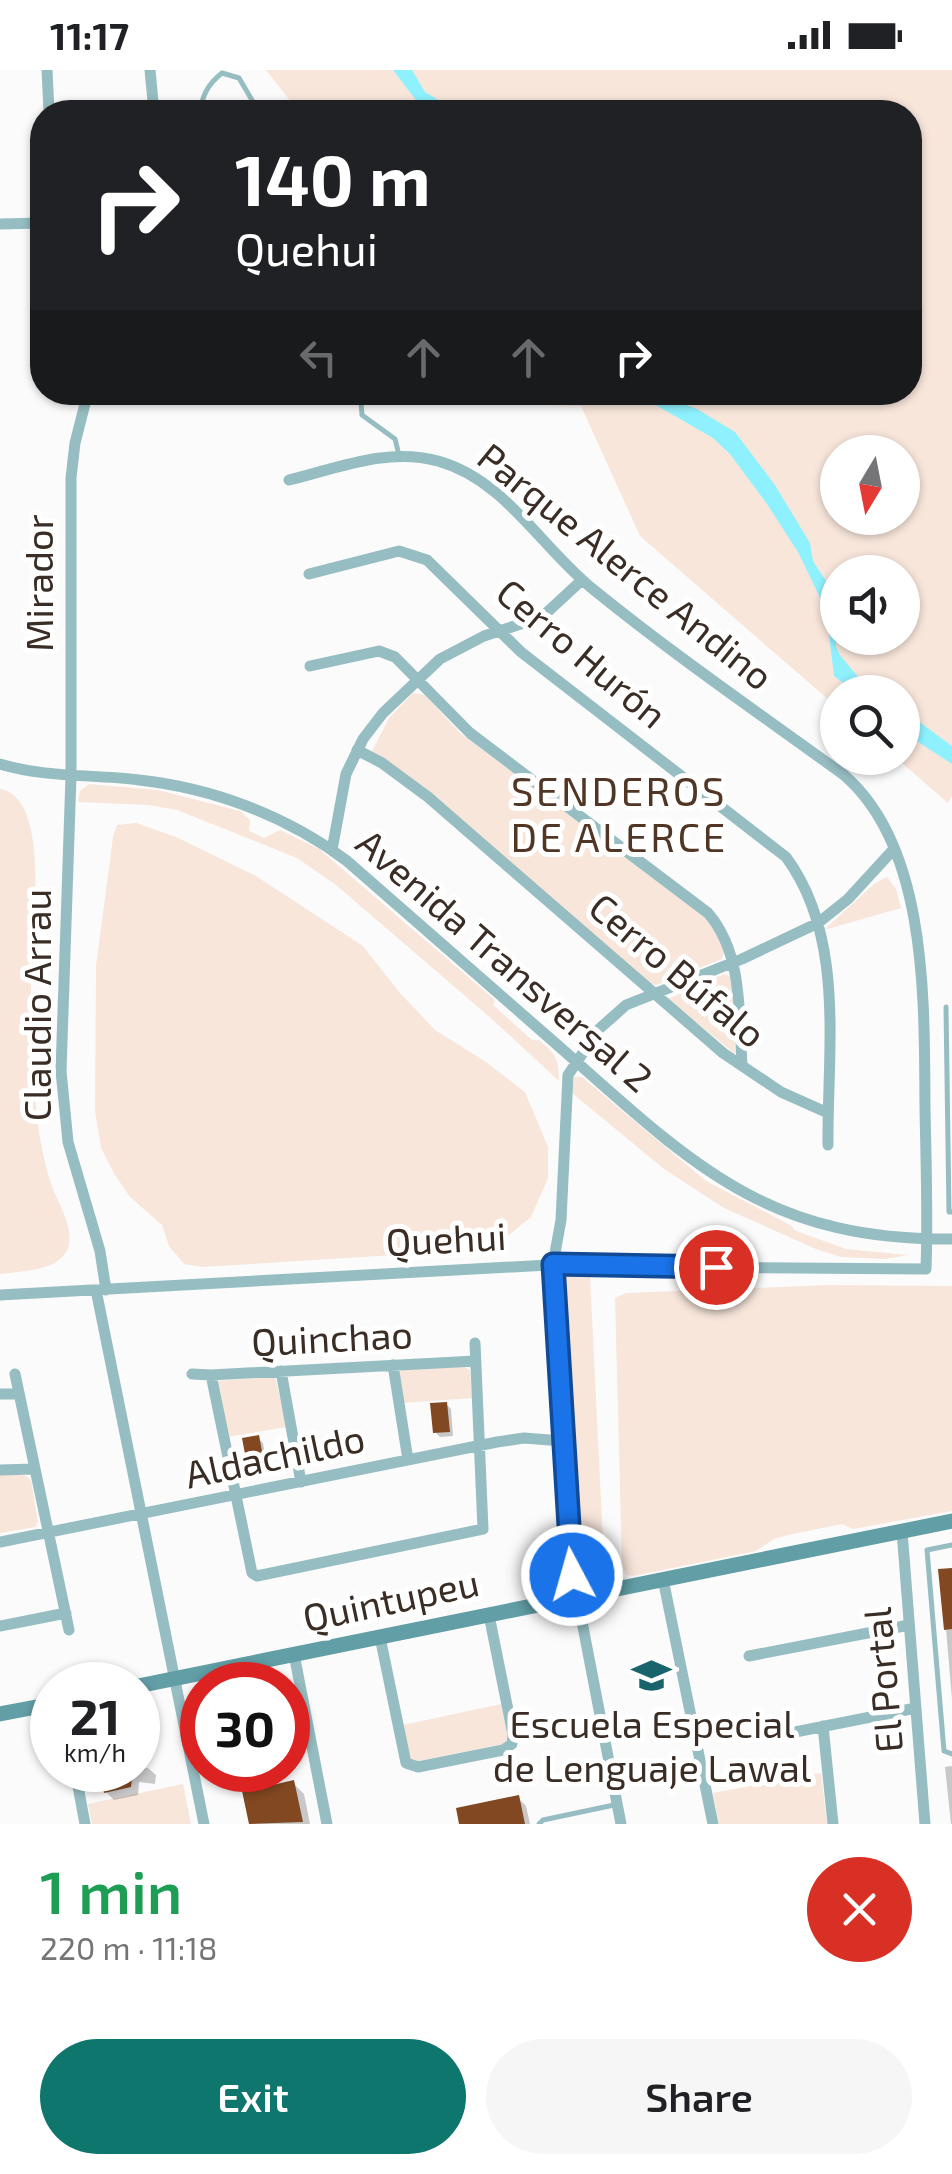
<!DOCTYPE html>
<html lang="en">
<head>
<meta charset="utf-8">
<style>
	:root { --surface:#fff; --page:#f6f6f6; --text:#202124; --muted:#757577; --accent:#0f766e }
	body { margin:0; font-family:"Exo 2",sans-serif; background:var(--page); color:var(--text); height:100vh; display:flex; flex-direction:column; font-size:38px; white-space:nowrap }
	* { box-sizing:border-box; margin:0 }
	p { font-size:32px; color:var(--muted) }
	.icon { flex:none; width:55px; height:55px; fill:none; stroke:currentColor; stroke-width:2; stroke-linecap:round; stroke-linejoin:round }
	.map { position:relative; height:1754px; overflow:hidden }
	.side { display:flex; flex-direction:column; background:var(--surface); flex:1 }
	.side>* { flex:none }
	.top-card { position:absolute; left:30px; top:30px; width:892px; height:305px; border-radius:40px; box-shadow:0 2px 8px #0004; background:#202124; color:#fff; overflow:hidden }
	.needle { width:65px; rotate:190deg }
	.tools { position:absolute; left:820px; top:365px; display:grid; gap:20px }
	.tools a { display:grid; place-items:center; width:100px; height:100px; border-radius:50%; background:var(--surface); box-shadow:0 2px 8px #0004; font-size:50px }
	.speed { position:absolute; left:30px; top:1592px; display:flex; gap:20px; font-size:50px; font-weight:700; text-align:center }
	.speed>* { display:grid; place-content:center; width:130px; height:130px; border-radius:50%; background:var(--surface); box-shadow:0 2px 8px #0004; line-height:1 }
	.speed small { font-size:25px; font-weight:400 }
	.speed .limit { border:15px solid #d22; background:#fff; color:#111 }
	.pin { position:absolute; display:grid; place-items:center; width:85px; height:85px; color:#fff; margin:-42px; border:5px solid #fff; border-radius:50%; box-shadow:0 2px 10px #0007 }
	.me { position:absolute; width:110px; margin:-55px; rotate:354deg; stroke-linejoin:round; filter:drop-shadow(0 0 8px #0008) }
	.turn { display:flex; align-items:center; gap:35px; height:210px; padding:0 40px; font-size:45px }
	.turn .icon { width:130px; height:130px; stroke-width:2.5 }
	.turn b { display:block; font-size:70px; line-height:85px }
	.lanes { display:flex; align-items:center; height:95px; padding:0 40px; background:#0003; justify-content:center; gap:50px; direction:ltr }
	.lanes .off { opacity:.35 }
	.round { display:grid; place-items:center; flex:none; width:105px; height:105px; border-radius:52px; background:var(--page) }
	.summary { display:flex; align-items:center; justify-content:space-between; height:170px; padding:0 40px }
	h1 { font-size:60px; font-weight:600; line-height:75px; color:#1e9e55 }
	.primary-button { display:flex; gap:20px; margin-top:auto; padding:20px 40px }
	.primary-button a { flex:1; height:115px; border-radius:60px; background:var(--accent); color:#fff; font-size:40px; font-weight:600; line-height:115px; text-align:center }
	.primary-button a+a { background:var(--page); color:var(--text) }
	.status { display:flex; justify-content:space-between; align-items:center; height:70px; padding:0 50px; background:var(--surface); direction:ltr }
	.status svg { height:28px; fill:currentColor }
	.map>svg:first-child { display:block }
	.green { fill:#f8e6db; fill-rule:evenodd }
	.water { fill:#8ff1fe }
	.shadow { fill:#0003 }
	.building { fill:#814821 }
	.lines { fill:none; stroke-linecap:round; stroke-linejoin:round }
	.lane { stroke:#96bdc2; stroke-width:5 }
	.street { stroke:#96bdc2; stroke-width:11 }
	.secondary { stroke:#629ea6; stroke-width:15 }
	.route-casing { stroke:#114b97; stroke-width:25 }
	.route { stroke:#1a73e8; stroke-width:18 }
	.labels { text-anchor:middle; stroke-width:10; stroke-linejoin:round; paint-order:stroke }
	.street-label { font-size:38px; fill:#3a2d25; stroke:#fff }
	.poi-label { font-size:38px; fill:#3a2d25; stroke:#fff }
	.neighbourhood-label { font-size:40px; letter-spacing:2.5px; fill:#523625; stroke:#fff }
</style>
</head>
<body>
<div class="status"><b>11:17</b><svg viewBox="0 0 49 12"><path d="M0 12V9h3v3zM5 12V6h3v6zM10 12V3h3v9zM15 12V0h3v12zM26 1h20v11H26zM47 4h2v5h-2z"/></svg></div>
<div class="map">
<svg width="952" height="1754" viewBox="0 0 952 1754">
	<rect width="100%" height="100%" fill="#fbfbfb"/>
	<path class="green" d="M266 0H952V726L948 733 896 688H902V622H838L837 637 640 466 581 336 439 331 436 323 910 322V42H299ZM838 382H902V448H838ZM838 502H902V568H838Z
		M413 623 425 625 460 663 704 843 725 878 722 889 656 915 647 913 464 751 374 684 372 681 389 648Z
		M89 714 158 720 240 741 250 750 249 761 264 768 280 760 319 779 495 930 493 935 532 970H539C556 984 559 989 559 1011L493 950 336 815 297 788 177 740 149 735 78 732 80 721Z
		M0 719C48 726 34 844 32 879 30 901 31 925 32 947 33 1001 34 1062 51 1113 57 1133 75 1157 68 1178 59 1202 21 1201 0 1204Z
		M136 753 176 767 256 806 363 876 400 923 435 960 486 992 525 1022 548 1077V1108L531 1147 498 1174 459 1181 202 1197 184 1194 169 1176 162 1155 130 1127 115 1105 101 1078 95 1041 96 896 113 767 117 755Z
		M887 807 896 819 901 838 824 860 874 814Z
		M724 904 732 907 735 984 668 929Z
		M574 1007H582L706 1111 792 1156 794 1160 846 1179 908 1185 885 1189 841 1187 816 1179 724 1138 664 1099 572 1023Z
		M569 1205H590L605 1513 592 1515 582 1508 577 1488 560 1217 564 1207Z
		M829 1215 952 1216V1441L853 1459 842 1454 788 1465 774 1469 756 1481 634 1506 626 1505 622 1494 615 1228 626 1223Z
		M464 1296 470 1301 472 1328 403 1333 399 1303 402 1300Z
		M275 1307 287 1357 227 1367 217 1311Z
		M0 1405H24L31 1410 38 1452 35 1457 0 1463Z
		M501 1634 508 1668 504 1674 414 1692 409 1688 403 1655Z
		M821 1703 827 1754H719L713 1723Z
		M183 1714 191 1754H92L88 1734Z"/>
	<path class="water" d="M393 0H412L425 22 437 29 445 42H425Z
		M635 323H656L697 339 735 362 775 415 810 473 813 491 830 517 837 538 836 577 840 585 859 608 880 622H855L834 606 826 540 798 482 767 434 730 384 713 368Z
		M902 639 952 676V694L903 662Z"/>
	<path class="shadow" d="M137 322H162L157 334Z
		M446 1334 451 1339 453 1366 440 1367 435 1362Z
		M258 1368 263 1373 268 1401 255 1404 250 1399Z
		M952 1500V1629L941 1501Z
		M288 1644 298 1694 288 1697Z
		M138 1691 140 1697 148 1698 156 1705 155 1714 139 1712 138 1725 114 1730 106 1722 102 1700H138Z
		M952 1696V1754H951L945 1697Z
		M246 1700H272L275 1717 293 1713 304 1724 310 1754H252L245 1723 253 1721Z
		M518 1728 526 1736 530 1754H462Z"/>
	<path class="building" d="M447 1332 450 1362 433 1363 430 1333Z
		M259 1365 265 1397 248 1400 242 1368Z
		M952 1498V1559L944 1560 938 1499Z
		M99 1700H133L131 1717 104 1723Z
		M246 1700H264L268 1716 294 1710 303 1752 249 1754 242 1721 250 1719Z
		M519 1725 525 1754H459L456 1738Z"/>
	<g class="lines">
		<path class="lane" d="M201 42C201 26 208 14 222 3L239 8 259 42
			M367 322 361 333 362 345 395 369 399 385
			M946 937 949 1142H952
			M952 1475 927 1480 944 1681 952 1684
			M539 1754 543 1750 614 1735"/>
		<path class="street" d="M47 0 49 42
			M150 0 154 42
			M0 154 42 153
			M88 322 75 373 71 408V706L61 1001 68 1072 100 1181 106 1220
			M309 504 399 481 427 490 521 582 786 787C846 868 827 981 828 1075
			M310 596 379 581 395 587 470 663 708 843C743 883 739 945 742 996
			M357 680 382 693 428 727 723 983 781 1022 828 1043
			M0 694C46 708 92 704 139 710 213 718 287 746 347 791 416 851 485 911 554 972 687 1089 762 1171 952 1169
			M332 780 346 704 363 669 383 643 440 589 484 566 542 547 582 510
			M96 1220 204 1754
			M0 1225 585 1193 645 1197 926 1199C928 1145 926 1092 925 1038 924 935 929 778 844 705 760 644 674 585 594 520 541 478 506 410 438 391 388 377 338 398 289 410
			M393 1295 408 1390
			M281 1301 301 1412
			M15 1304 69 1560
			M192 1304 211 1305 475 1291
			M211 1305 252 1503 257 1506 483 1459 475 1273
			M0 1324H18
			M0 1400 34 1399
			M902 1461 925 1754
			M0 1472 497 1372 524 1368 562 1371
			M663 1509 713 1754
			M0 1556 66 1543
			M380 1567 406 1693 418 1697 503 1680 512 1674 513 1665 489 1545
			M294 1584 327 1754
			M749 1586 909 1555
			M823 1656 833 1754
			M775 1666 916 1638
			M75 1700 85 1754
			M621 1754 573 1505 568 1465 553 1194 561 1150 568 1005 599 959 626 935 742 889 818 853 848 829 893 780"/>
		<path class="secondary" d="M138 1616 952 1451
			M0 1644 52 1634"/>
	</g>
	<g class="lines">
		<defs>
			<path id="route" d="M572 1505 553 1194 716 1197"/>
		</defs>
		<use href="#route" class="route-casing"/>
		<use href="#route" class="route"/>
	</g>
	<defs>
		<symbol id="school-bare" viewBox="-9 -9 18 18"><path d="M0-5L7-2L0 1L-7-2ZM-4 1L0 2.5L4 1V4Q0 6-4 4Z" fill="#17646d" stroke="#fff" stroke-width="2.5" paint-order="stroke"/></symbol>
	</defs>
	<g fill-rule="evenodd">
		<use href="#school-bare" x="624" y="1578" width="55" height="55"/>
	</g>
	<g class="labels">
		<g class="street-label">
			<text transform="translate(625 497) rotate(39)" y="13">Parque Alerce Andino</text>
			<text transform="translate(40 513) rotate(-90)" y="13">Mirador</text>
			<text transform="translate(581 584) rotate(40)" y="13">Cerro Hurón</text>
			<text transform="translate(504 891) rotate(41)" y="13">Avenida Transversal 2</text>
			<text transform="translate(677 901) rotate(40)" y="13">Cerro Búfalo</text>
			<text transform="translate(38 935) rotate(-90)" y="13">Claudio Arrau</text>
			<text transform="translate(446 1170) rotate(-3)" y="13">Quehui</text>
			<text transform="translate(332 1269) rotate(-3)" y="13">Quinchao</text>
			<text transform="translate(275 1387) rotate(-12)" y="13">Aldachildo</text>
			<text transform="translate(391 1531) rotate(-12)" y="13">Quintupeu</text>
			<text transform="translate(884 1610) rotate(-95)" y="13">El Portal</text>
		</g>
		<g class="poi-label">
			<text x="652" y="1668">Escuela Especial<tspan x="652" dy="44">de Lenguaje Lawal</tspan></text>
		</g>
		<g class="neighbourhood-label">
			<text x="619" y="736">SENDEROS<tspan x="619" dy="46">DE ALERCE</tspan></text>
		</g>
	</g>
</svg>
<div class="tools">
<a><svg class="needle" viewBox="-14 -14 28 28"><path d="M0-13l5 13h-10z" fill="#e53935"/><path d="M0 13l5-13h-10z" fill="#757577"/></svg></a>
<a><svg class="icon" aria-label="sound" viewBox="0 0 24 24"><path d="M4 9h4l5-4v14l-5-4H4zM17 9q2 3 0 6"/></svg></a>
<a><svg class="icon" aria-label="search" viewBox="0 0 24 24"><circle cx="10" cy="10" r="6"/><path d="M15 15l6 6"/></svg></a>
</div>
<div class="speed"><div>21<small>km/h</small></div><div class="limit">30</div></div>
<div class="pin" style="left:716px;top:1197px;background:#d93025"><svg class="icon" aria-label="arrive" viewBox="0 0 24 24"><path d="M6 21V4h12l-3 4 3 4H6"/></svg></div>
<svg class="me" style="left:572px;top:1505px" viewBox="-20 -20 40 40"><circle r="17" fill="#1a73e8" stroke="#fff" stroke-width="3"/><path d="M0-11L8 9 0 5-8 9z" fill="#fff"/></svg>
<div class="top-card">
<div class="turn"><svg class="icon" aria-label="right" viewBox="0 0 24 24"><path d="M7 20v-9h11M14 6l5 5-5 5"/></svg><div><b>140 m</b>Quehui</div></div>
<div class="lanes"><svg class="icon off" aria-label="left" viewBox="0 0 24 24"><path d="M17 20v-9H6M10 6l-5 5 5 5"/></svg><svg class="icon off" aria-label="ahead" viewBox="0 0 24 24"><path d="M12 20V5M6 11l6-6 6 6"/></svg><svg class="icon off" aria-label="ahead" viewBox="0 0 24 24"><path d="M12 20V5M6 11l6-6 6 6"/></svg><svg class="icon" aria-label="right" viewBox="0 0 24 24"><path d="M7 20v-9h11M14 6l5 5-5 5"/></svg></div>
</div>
</div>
<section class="side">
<div class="summary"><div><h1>1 min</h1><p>220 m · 11:18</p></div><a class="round" style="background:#d93025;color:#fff"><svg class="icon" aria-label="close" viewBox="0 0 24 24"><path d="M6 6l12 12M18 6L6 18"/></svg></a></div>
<div class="primary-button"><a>Exit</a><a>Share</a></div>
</section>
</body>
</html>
